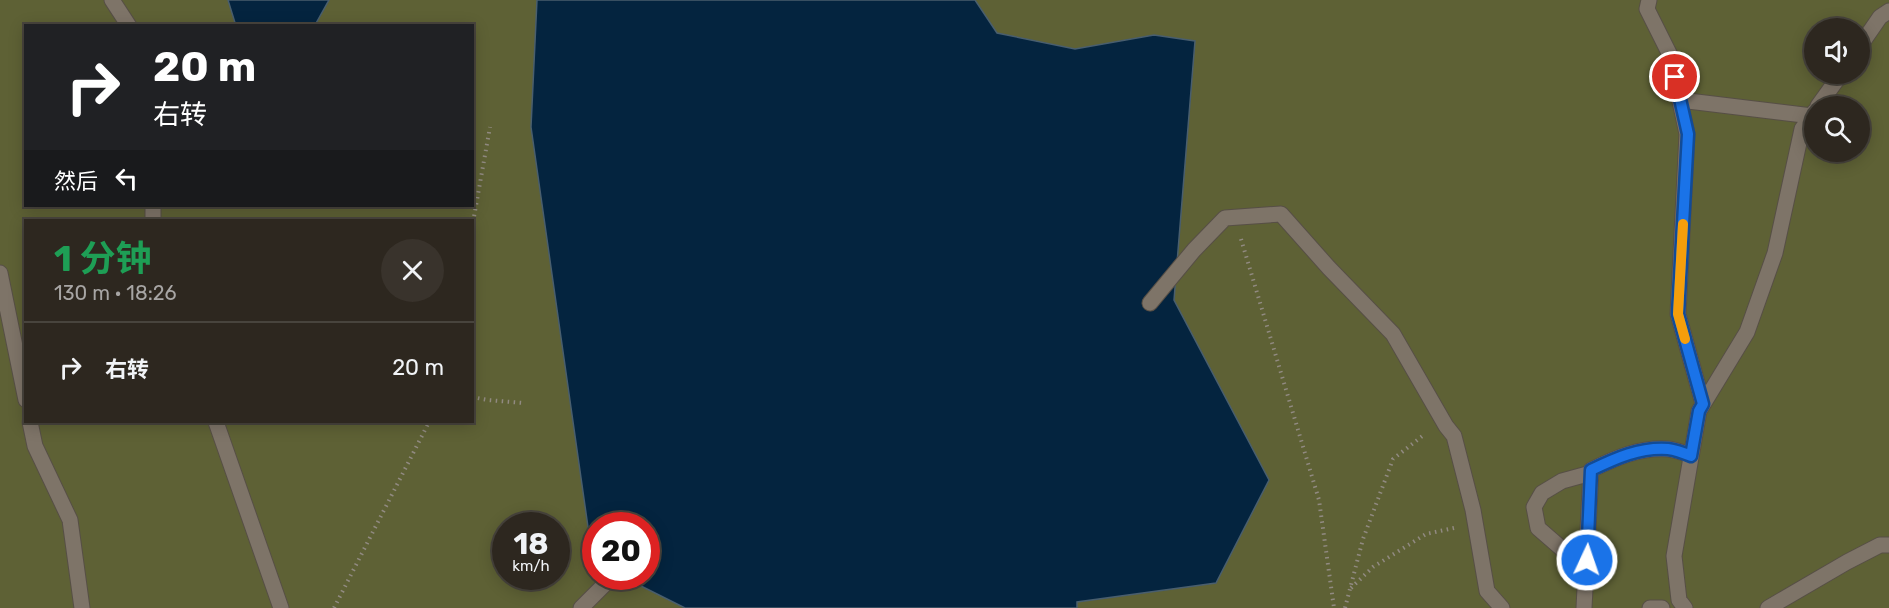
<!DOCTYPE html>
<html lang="zh">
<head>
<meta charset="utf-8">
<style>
	:root { --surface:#2d271f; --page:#39332c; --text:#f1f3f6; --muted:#a7a5a4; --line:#48443d }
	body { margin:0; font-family:Rubik,"Noto Sans SC",sans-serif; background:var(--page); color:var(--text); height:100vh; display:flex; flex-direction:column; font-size:22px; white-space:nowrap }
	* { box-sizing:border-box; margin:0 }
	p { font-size:20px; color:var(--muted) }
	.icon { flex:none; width:33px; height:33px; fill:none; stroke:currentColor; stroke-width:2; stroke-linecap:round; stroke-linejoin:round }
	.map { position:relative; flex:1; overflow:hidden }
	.drawer { position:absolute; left:24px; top:219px; width:450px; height:204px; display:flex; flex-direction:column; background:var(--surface); border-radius:0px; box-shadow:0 3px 15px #0003,0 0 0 2px var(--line) }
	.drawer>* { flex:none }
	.hud { position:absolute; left:24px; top:24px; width:450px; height:183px; border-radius:0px; box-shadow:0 3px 15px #0003,0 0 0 2px var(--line); background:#202124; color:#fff; overflow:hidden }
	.tools { position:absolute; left:1804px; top:18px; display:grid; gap:12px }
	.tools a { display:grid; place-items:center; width:66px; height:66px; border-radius:50%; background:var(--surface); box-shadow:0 3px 15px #0003,0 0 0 2px var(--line); font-size:30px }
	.speed { position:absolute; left:492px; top:512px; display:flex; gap:12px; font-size:30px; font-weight:700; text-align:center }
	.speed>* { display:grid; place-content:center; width:78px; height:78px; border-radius:50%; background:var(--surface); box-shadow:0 3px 15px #0003,0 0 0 2px var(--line); line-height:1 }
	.speed small { font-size:15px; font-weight:400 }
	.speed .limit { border:9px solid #d22; background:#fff; color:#111 }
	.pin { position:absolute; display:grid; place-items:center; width:51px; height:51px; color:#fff; margin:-26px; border:3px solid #fff; border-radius:50%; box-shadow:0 2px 6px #0007 }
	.me { position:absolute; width:66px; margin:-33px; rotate:3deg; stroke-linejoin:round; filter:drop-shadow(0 0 4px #0008) }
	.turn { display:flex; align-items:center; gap:21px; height:126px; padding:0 30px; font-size:27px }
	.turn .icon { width:78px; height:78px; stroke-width:2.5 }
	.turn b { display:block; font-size:42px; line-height:51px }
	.then { display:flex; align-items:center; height:57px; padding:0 30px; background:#0003; gap:12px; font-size:22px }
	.round { display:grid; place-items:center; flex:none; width:63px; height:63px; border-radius:32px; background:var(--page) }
	.head { display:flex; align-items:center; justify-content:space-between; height:102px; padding:0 30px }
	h1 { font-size:36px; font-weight:700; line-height:45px; color:#1e9e55 }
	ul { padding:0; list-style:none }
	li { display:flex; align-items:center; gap:18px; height:90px; padding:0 30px; border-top:2px solid var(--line) }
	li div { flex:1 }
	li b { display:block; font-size:22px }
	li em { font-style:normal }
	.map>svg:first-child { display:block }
	.green { fill:#5e6135; fill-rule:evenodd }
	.water { fill:#04243f; stroke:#495e6e; stroke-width:1.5 }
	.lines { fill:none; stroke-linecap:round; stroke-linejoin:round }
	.minor-casing { stroke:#574f46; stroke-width:17 }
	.path { stroke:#918a81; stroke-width:4; stroke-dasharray:1.5 4.5; stroke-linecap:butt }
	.minor { stroke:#7e7468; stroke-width:15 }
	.route-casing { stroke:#114b97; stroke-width:15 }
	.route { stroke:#1a73e8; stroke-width:10 }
	.slow { stroke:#f59e0b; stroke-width:10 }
</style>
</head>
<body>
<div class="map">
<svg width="1889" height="608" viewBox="0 0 1889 608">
	<rect width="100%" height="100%" fill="#3c3429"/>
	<path class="green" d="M0 0H1889V608H0ZM26 26H472V206H26ZM1815 28H1860V74H1815ZM1815 106H1860V152H1815ZM26 220H472V422H26ZM506 525H556V576H506ZM596 525H646V576H596Z"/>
	<path class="water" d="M228 0H329L315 25 236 26Z
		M537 0H975L997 33 1075 49 1154 35 1195 41 1174 300 1269 480 1216 583 1077 602V608H685L621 576H646V525H596L595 563 593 562 531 127Z"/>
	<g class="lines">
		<defs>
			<path id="minor" d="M112 0 129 26
				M1649 0 1647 9 1670 55 1687 134 1678 314 1703 404
				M1860 46 1880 17 1889 11
				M1680 100 1812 116
				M1818 106 1841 74
				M153 206V220
				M0 273 26 400
				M1150 303 1194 250 1225 218 1281 214 1329 268 1393 334 1446 426 1454 436 1473 510 1487 591 1502 608
				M30 422 35 446 70 520 82 608
				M216 422 281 608
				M1586 574 1561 548 1538 528 1534 507 1542 493 1562 481 1591 473
				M581 608 613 576
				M1584 608 1591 470C1615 458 1640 447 1668 449 1676 450 1684 453 1691 455
				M1650 608H1662
				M1685 608 1679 600 1674 556 1699 411 1747 332 1775 253 1802 129 1815 111
				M1768 608 1847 562 1880 545H1889"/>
		</defs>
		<use href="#minor" class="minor-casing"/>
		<path class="path" d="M472 228 490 127
			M1241 239 1319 500 1334 608
			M472 397 488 400 523 403
			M1351 588 1373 567 1426 534 1454 528
			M334 608 429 422
			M1345 608 1363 539 1393 459 1425 434"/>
		<use href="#minor" class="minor"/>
	</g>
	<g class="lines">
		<defs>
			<path id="route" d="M1587 560 1591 470C1616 458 1640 447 1668 449 1676 450 1684 453 1691 456L1699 411 1703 404 1678 314 1688 134 1675 77"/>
		</defs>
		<use href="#route" class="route-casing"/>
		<use href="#route" class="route"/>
		<path class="slow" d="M1683 224 1678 314 1685 339"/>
	</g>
</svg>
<div class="tools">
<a><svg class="icon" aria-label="sound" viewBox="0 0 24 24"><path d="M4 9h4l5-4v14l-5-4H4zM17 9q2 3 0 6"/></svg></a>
<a><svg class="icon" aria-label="search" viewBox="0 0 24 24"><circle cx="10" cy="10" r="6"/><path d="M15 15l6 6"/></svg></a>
</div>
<div class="speed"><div>18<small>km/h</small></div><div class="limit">20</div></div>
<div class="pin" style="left:1675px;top:77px;background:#d93025"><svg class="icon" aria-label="arrive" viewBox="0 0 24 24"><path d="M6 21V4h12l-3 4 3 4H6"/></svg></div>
<svg class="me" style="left:1587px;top:560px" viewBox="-20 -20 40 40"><circle r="17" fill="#1a73e8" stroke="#fff" stroke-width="3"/><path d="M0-11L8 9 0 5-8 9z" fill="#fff"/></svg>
<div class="hud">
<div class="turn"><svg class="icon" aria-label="right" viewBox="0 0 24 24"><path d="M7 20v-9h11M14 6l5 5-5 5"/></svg><div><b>20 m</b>右转</div></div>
<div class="then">然后<svg class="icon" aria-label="left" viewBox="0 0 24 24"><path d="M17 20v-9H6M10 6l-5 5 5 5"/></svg></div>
</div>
<section class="drawer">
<div class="head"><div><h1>1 分钟</h1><p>130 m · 18:26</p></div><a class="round"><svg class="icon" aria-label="close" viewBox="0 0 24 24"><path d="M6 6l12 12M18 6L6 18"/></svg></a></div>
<ul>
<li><svg class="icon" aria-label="right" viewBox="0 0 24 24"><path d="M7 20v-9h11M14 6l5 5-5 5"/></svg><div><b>右转</b></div><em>20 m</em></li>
</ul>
</section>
</div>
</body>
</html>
